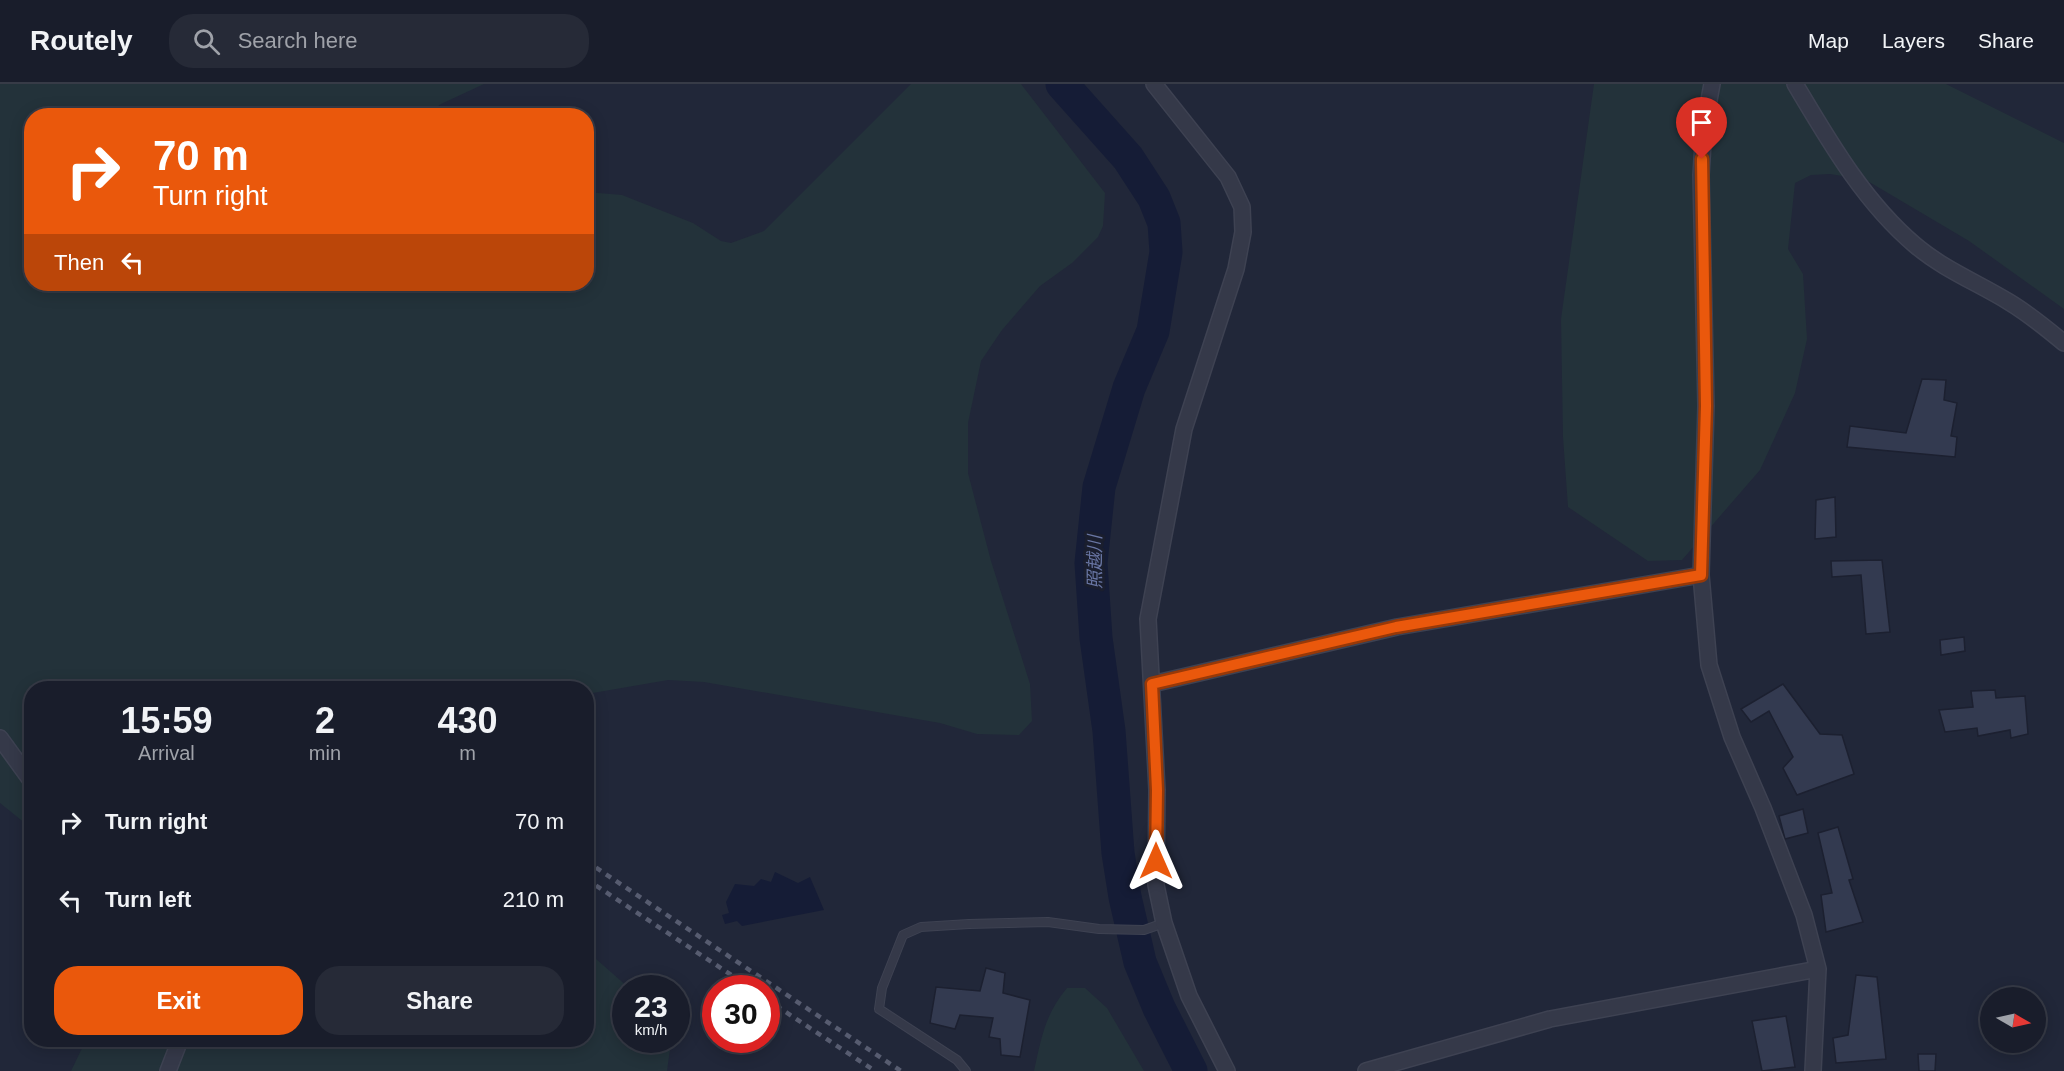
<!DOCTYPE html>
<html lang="en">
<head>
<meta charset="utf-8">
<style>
	:root { --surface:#191d2b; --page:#262a37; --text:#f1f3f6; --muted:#9fa2a9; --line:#373b47; --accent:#ea580c }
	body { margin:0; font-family:Arial,"Noto Sans JP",sans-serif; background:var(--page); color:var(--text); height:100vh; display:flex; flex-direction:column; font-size:22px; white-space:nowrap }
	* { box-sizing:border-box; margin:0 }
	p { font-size:20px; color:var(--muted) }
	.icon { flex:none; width:33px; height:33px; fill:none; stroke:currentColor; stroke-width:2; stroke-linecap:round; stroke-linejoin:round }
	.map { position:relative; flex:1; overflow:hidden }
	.sheet { position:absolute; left:24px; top:597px; width:570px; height:366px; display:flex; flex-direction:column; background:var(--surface); border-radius:24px; box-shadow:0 3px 15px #0003,0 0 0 2px var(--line) }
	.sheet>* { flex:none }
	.banner { position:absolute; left:24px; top:24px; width:570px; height:183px; border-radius:24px; box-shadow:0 3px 15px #0003,0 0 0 2px var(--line); background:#ea580c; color:#fff; overflow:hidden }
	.needle { width:39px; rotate:99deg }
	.fabs { position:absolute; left:1980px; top:903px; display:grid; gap:12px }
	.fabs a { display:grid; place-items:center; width:66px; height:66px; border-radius:50%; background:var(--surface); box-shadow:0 3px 15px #0003,0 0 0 2px var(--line); font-size:30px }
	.speed { position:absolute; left:612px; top:891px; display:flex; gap:12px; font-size:30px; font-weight:700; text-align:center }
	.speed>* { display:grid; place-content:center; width:78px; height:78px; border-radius:50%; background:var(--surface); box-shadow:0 3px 15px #0003,0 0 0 2px var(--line); line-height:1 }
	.speed small { font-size:15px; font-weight:400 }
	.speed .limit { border:9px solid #d22; background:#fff; color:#111 }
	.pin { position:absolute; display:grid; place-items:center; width:51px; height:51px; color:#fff; margin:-62px -26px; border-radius:50% 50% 50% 0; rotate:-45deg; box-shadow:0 0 6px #0007 }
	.pin .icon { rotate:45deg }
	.me { position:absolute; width:66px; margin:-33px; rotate:0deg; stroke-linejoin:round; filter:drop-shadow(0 0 4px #0008) }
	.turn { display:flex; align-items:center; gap:21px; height:126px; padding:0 30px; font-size:27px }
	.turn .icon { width:78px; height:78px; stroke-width:2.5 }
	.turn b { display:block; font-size:42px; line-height:51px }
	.then { display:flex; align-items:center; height:57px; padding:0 30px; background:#0003; gap:12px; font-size:22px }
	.eta { display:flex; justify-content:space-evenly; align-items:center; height:102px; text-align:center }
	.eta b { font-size:36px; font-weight:700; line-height:42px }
	.button { display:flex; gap:12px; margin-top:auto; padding:12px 30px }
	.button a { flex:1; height:69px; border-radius:24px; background:var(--accent); color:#fff; font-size:24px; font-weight:700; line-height:69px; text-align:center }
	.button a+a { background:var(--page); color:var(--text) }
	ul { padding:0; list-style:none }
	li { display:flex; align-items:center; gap:18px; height:78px; padding:0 30px }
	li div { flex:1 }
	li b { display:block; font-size:22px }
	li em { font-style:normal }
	header { display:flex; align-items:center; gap:36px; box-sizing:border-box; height:84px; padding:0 30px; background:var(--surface); border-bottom:2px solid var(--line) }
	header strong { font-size:28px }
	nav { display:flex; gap:33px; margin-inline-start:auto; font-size:21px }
	.search { width:420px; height:54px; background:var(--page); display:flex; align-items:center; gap:15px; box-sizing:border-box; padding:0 21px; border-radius:24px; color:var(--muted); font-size:22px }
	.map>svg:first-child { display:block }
	.green { fill:#23323a }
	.water { fill:#151c36 }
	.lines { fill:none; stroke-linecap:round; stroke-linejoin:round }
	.river { stroke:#151c36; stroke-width:33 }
	.building { fill:#333a50; stroke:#1c2030; stroke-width:1.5 }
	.lane-casing { stroke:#3e4252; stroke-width:10 }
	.street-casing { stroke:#3e4252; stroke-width:18 }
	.lane { stroke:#353949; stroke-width:8 }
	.street { stroke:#353949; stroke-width:15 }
	.rail { stroke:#575c70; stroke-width:4.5; stroke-dasharray:6 6; stroke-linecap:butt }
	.route-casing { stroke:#983908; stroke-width:15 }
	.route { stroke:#ea580c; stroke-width:10 }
	.labels { text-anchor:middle; stroke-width:6; stroke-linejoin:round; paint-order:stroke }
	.water-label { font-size:18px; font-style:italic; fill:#6976a4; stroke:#1a1e2e }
</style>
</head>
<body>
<header>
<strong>Routely</strong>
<div class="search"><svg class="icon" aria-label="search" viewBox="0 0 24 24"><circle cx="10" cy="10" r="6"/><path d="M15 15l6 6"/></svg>Search here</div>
<nav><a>Map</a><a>Layers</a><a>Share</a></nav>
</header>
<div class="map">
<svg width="2064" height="987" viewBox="0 0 2064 987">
	<rect width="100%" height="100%" fill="#212739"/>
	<path class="green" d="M0 0H484L441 20 425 31 32 32V200H586L587 108 622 111 693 139 721 157 731 159 764 147 911 0H1021L1105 109 1103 142 1098 153 1072 179 1040 202 1002 246 981 277 968 339V389L991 477 1030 600 1032 637 1019 651 977 650 940 639 704 598 668 596 587 610 586 604H32L31 744 0 719Z
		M1594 0H1946L2064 59V225L1969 157 1866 96 1830 90 1811 91 1795 99 1788 165 1803 190 1807 255 1795 309 1760 386 1682 476 1648 477 1568 423 1563 353 1561 235Z
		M587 867 629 904H626V956H667L670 965 667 987H71L86 956H586Z
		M1067 904H1085L1107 924 1144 987H1034C1041 955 1045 930 1067 904Z"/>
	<path class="water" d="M775 788 798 799 810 793 824 826 742 842 737 837 725 840 722 831 729 829 726 818 735 800 754 802 761 795 771 798Z"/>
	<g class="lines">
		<path class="river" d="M1062 0 1128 74 1154 114 1164 139 1166 168 1153 247 1129 304 1099 403 1091 479 1096 554 1109 647 1118 769 1125 813 1140 878 1159 924 1191 987"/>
	</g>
	<path class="building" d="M1922 295 1946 296 1944 316 1957 319 1951 352 1957 353 1955 373 1847 363 1850 342 1906 349Z
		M1835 413 1836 453 1815 455 1816 416Z
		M1882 476 1890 548 1866 550 1861 491 1832 493 1831 477Z
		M1964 553 1965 567 1941 571 1940 556Z
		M1783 600 1820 650 1842 651 1854 690 1797 711 1783 684 1793 673 1769 627 1751 638 1741 625Z
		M1995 606 1996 614 2025 612 2028 650 2011 654 2010 646 1978 652 1977 644 1945 648 1939 626 1973 623 1971 607Z
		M1803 725 1808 749 1785 755 1779 732Z
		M1838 743 1853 795 1849 796 1863 838 1826 848 1821 811 1832 809 1818 749Z
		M986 884 1005 889 1003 909 1030 916 1020 973 1001 971 1000 955 989 953 993 934 960 931 955 945 930 939 936 903 980 907Z
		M1856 891 1877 893 1886 975 1836 979 1833 954 1848 951Z
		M1786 932 1795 983 1762 987 1752 937Z
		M1918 970H1936L1935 987H1919Z"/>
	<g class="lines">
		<defs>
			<path id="lane" d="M966 987 957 976 879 925 882 904 903 851 921 843 969 840 1048 838 1099 845 1144 846 1164 839"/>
			<path id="street" d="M1154 0 1228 93 1242 123 1243 148 1236 185 1184 345 1148 535 1157 706 1156 801 1164 839 1189 912 1227 987
				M1712 0 1704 43 1701 91 1706 322 1701 491 1709 581 1732 653 1763 724 1804 831 1818 885 1813 987
				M1795 0C1829 57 1864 118 1915 161 1943 185 1978 199 2009 218 2029 230 2046 244 2064 259
				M1152 600 1397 543 1701 491
				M0 654 32 698
				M168 987 180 956
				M1366 987 1550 935 1818 885"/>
		</defs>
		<use href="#lane" class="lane-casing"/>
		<use href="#street" class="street-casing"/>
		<use href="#lane" class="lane"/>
		<use href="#street" class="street"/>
		<path class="rail" d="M586 777 901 987
			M586 795 751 904
			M766 915 875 987"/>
	</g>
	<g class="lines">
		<defs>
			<path id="route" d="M1156 777 1157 706 1152 600 1396 543 1701 491 1706 322 1702 75"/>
		</defs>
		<use href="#route" class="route-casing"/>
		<use href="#route" class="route"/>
	</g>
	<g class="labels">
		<g class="water-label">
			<text transform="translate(1095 478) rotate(-90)" y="6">照越川</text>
		</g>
	</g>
</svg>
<div class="fabs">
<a><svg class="needle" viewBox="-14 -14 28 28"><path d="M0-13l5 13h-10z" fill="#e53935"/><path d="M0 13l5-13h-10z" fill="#9fa2a9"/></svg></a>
</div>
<div class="speed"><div>23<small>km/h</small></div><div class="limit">30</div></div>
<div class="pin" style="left:1702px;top:75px;background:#d93025"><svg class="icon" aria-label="arrive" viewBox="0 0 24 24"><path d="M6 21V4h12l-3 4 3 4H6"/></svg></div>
<svg class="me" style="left:1156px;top:777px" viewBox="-20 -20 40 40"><path d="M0-17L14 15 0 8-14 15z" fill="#ea580c" stroke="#fff" stroke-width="4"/></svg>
<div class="banner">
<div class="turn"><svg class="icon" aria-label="right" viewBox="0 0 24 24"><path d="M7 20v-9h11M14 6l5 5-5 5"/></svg><div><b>70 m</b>Turn right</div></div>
<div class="then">Then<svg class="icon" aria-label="left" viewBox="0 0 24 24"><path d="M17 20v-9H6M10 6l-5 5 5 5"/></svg></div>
</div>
<section class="sheet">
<div class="eta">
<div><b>15:59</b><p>Arrival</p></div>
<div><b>2</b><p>min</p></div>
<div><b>430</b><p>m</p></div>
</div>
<ul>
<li><svg class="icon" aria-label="right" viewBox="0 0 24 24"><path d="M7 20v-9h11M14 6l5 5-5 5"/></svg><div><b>Turn right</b></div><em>70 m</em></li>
<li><svg class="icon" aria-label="left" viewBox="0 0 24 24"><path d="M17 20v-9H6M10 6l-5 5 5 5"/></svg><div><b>Turn left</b></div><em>210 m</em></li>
</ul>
<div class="button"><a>Exit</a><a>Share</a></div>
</section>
</div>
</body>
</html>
